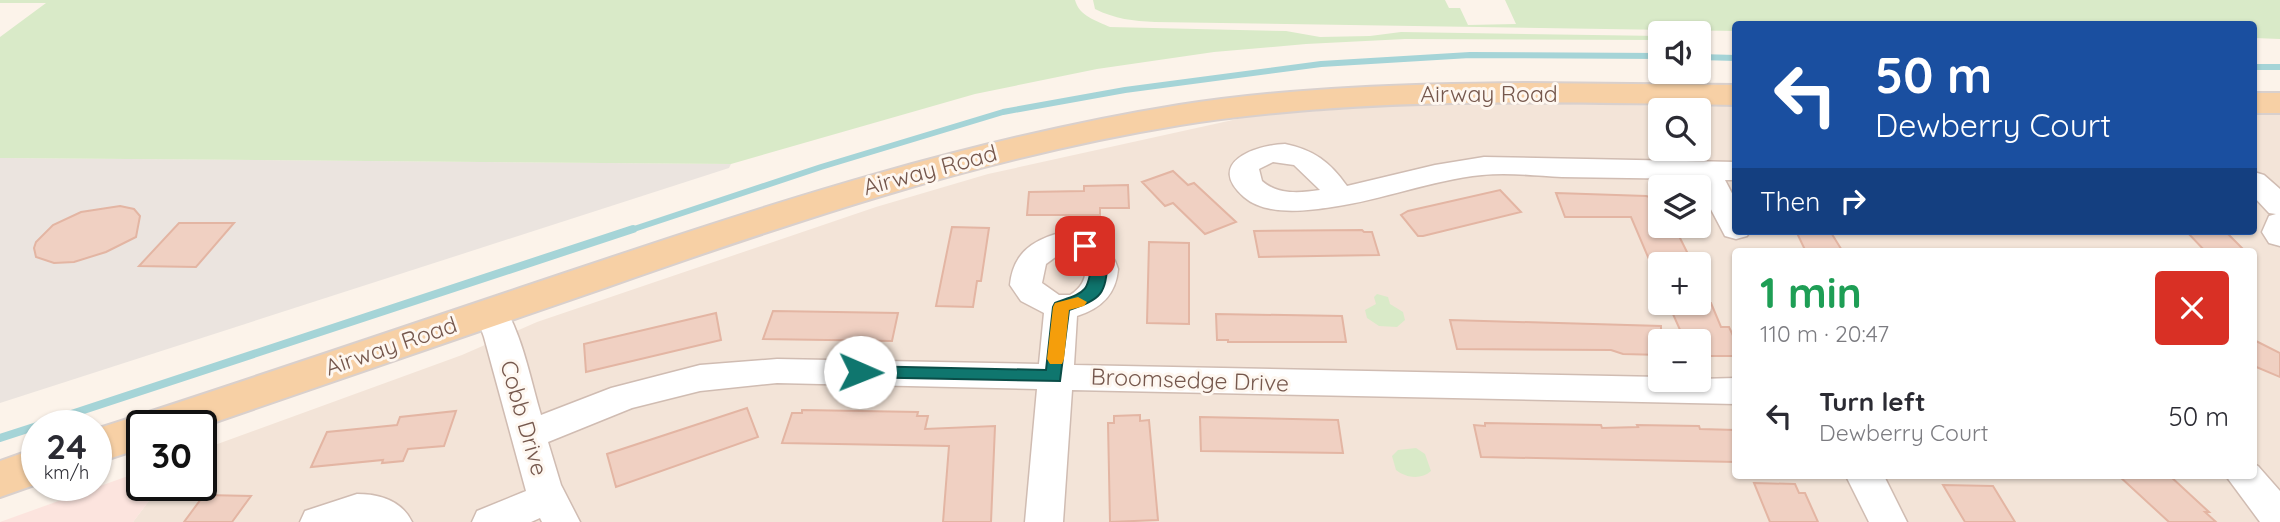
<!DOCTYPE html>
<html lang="en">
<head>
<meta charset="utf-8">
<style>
	:root { --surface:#fff; --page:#f2f2f3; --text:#2b2b33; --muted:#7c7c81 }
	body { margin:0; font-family:Quicksand,sans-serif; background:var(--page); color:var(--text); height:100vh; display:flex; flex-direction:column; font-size:26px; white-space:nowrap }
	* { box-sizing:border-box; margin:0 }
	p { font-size:23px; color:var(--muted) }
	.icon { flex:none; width:38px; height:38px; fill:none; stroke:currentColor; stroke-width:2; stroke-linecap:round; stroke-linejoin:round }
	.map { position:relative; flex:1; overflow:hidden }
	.sheet { position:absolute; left:1732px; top:248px; width:525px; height:231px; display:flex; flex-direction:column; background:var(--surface); border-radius:7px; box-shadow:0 2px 5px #0004 }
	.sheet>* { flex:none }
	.hud { position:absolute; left:1732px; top:21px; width:525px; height:214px; border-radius:7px; box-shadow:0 2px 5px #0004; background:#1a4fa0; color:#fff; overflow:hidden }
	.controls { position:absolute; left:1648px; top:21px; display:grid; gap:14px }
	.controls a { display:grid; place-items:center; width:63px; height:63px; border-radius:7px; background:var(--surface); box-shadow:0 2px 5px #0004; font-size:35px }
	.speed { position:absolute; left:21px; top:410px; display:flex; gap:14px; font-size:35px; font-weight:700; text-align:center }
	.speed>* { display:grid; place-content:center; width:91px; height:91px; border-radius:50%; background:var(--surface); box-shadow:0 2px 5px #0004; line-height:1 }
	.speed small { font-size:18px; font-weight:400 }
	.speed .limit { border:4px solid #111; border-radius:10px; background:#fff; color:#111 }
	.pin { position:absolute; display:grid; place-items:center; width:60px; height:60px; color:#fff; margin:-30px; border-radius:14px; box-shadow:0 4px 10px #0006 }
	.me { position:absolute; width:77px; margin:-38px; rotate:91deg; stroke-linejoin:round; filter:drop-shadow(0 0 5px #0008) }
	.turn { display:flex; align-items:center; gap:24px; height:147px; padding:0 28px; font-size:32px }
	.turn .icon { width:91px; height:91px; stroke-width:2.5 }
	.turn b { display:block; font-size:49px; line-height:60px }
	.then { display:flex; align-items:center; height:66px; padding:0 28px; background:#0003; gap:14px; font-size:26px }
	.round { display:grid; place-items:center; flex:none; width:74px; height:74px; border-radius:7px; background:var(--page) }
	.overview { display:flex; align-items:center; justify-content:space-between; height:119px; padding:0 28px }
	h1 { font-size:42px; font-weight:800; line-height:52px; color:#1e9e55 }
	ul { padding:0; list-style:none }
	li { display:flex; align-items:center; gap:21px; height:98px; padding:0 28px }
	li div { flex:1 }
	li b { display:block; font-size:26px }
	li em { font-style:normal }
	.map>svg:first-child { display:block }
	.residential { fill:#f3e4d8; fill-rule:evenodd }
	.commercial { fill:#fce4de }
	.industrial { fill:#ebe4df }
	.green { fill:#d9eac8 }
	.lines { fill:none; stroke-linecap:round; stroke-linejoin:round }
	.stream-far1 { stroke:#a5d4d7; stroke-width:6 }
	.stream { stroke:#a5d4d7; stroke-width:8 }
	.building { fill:#f0d0c2; stroke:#e3b5a3; stroke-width:2 }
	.minor-casing { stroke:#d0bcb2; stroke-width:3 }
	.major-casing { stroke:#d9d0cd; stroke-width:4 }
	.minor { fill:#fff; fill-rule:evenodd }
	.major { fill:#f7d0a5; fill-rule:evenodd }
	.route { fill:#0f766e; stroke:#0a4d48; stroke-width:2 }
	.slow { fill:#f59e0b }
	.labels { text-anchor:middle; stroke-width:6; stroke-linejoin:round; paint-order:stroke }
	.street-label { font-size:23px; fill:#76584d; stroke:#fef7f0 }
</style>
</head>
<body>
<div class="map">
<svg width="2280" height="522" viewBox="0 0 2280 522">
	<rect width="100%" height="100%" fill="#fcf3ea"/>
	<path class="residential" d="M1501 103 1736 107V231H2254V115H2280V522H133L161 485H201V450L462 355 537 322 876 207 988 174 1251 116 1389 106ZM1661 110H1699V149H1661ZM1661 187H1699V226H1661ZM1736 252H2254V476H1736ZM1661 264H1699V303H1661ZM1661 341H1699V380H1661Z"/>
	<path class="commercial" d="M142 471V485H161L133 522H0Z"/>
	<path class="industrial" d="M0 158 731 164 729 168 0 403Z"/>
	<path class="green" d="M0 0H1075C1079 16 1097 21 1110 27L1286 31 1320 37 1370 36 1401 32 1661 36V40L1405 39 1306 44 1214 52 1097 69 975 94 731 164 0 158V37L46 3H0Z
		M1093 0H1445L1449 8H1460L1468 25 1516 24 1505 0H2280V39L2254 38V24H1736V31L1155 22C1133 21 1115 19 1095 9Z
		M1377 294 1388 297 1390 304 1403 312 1405 320 1397 327 1379 326 1367 318 1365 310 1376 304 1374 297Z
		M1416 448 1425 454 1431 471C1421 480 1406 478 1396 470L1392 456 1398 450Z"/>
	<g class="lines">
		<path class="stream-far1" d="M1699 57 1736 58
			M2254 67H2280
			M628 231 821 167 1003 112 1125 90 1321 64 1470 55 1661 56"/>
		<path class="stream" d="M38 425 633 229
			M0 438 37 426"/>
	</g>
	<path class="building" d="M1173 171 1188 185 1194 183 1236 222 1205 234 1173 203 1165 206 1142 182Z
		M1128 185 1129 208H1100V215H1027L1029 192 1084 191V186Z
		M1500 190 1521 212 1423 236H1418L1401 215 1408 211Z
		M1556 193 1646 196 1661 200V230H1676L1693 264H1651L1631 217H1565Z
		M120 206 134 209 140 216 136 237 106 252 74 262 54 263 36 257 34 248 36 242 53 225 81 212Z
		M179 223H234L196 267 139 266Z
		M952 227 989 228 981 281H977L973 307 936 306Z
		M1362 230 1364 232H1372L1379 255 1259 257 1254 231Z
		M1796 231H1830L1843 252H1806Z
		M2186 231H2225L2246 252H2206Z
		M1149 242 1189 243V324L1147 323Z
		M1668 303H1711L1721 327H1729L1736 342V356H1699V341H1685Z
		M773 311 898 313 892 341 763 339Z
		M716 313 721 340 586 372 584 344Z
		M1216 314 1342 316 1346 342H1228V340H1217Z
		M1450 320 1661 326V355L1623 354 1611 350 1457 349Z
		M2254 340 2280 353V377L2254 366Z
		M747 408 758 437 616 487 607 454Z
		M802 410 918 412 917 416H928L925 429 995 426 991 522H943L949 446 782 443 792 413H802Z
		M456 411 444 446 408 449 403 461 382 463 383 460 311 467 327 432 397 425 400 417Z
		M1140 415V421L1149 420 1158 520 1110 522 1108 423H1114V416Z
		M1200 417 1338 420 1343 453 1201 451Z
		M1485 423 1601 425 1602 428 1638 427 1637 425 1699 426 1700 429 1736 430V462L1481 457 1474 425 1485 426Z
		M2119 476H2170L2209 512H2205L2216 522H2169Z
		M1754 483 1795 484 1799 493H1805L1818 522H1770Z
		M1943 485 1993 486 2015 522H1965Z
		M204 495 251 496 232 522H184Z"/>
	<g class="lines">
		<defs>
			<path id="minor" d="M1285 144C1314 150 1330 162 1347 186L1435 165 1484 157 1736 162V180H1725L1736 201V231H1750L1747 236 1736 239 1725 236 1695 179C1651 178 1606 178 1562 177 1536 176 1509 172 1482 175 1431 180 1383 200 1332 207 1306 211 1266 216 1244 197 1205 163 1255 145 1285 144ZM1273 162 1294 165 1320 190C1300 193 1278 195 1262 181L1259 169Z
				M2254 172 2264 175 2280 189V246L2269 243 2262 232 2269 216 2276 214 2269 213 2254 197Z
				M1059 233C1085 234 1110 242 1118 269 1116 295 1100 309 1077 316L1074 365 1661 377V380L1736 378V404L1072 390 1063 522H1025L1037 389 777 383 700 391 632 408 548 442 561 485 580 522H542L540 518 531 522H472L477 511 526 491 484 337 475 312 479 304 491 301 503 304C523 337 530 378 541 415L611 388 700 365 777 359 1039 364 1044 313 1021 301 1010 285C1013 254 1031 241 1059 233ZM1061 253C1090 254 1093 281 1070 295H1059L1042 283 1046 264Z
				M2254 464 2258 466 2280 491V522H2260L2226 476H2254Z
				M1846 476H1884L1907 522H1869Z
				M357 494C380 494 402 501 412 522H300L305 511Z"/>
			<path id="major" d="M1527 83 1736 85V105C1551 102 1364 96 1180 125 984 157 795 221 607 287 472 334 337 380 201 427L142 425V448L96 463V429C258 377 421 321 583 267 778 201 975 138 1179 105 1294 87 1411 84 1527 83Z
				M2254 93H2280V113H2254Z
				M37 448V484L0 497V461Z"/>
		</defs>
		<use href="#minor" class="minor-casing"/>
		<use href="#major" class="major-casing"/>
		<use href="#minor" class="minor"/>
		<use href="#major" class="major"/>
	</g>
	<path class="route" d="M1085 241 1091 243 1108 260C1105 295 1103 298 1069 310L1060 381 854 377 852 372 854 368 860 366 1046 370 1053 307 1055 303C1085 292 1088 294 1092 262L1077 246Z"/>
	<path class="slow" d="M1078 297 1087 302 1084 306 1069 310 1064 359 1062 364H1050L1047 359 1053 307 1055 303Z"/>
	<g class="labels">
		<g class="street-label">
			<text x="1489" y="102">Airway Road</text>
			<text transform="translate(930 170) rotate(-15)" y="8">Airway Road</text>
			<text transform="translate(391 346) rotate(-19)" y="8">Airway Road</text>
			<text transform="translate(1190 380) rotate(2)" y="8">Broomsedge Drive</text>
			<text transform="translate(524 418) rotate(74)" y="8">Cobb Drive</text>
		</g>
	</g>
</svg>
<div class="controls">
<a><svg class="icon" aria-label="sound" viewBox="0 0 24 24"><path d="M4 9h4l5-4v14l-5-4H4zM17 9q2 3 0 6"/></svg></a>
<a><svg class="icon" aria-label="search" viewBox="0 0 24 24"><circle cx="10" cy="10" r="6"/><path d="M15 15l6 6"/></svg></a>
<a><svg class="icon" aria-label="layers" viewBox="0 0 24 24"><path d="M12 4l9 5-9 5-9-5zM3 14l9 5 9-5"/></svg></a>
<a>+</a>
<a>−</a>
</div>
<div class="speed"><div>24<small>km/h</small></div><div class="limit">30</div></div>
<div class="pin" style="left:1085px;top:246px;background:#d93025"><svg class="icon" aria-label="arrive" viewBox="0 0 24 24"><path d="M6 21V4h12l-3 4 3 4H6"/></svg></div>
<svg class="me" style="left:860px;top:372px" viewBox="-20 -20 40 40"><circle r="19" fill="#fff"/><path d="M0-13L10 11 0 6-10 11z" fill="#0f766e"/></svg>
<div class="hud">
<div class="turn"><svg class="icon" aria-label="left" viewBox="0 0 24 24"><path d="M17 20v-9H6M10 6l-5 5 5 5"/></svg><div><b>50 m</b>Dewberry Court</div></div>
<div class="then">Then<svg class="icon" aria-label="right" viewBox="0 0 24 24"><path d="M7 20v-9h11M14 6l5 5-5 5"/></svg></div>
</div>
<section class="sheet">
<div class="overview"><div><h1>1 min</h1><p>110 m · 20:47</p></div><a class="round" style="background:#d93025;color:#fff"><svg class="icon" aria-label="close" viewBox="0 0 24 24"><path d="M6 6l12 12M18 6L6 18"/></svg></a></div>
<ul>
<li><svg class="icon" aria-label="left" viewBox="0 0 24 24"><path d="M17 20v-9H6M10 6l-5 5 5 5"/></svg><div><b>Turn left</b><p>Dewberry Court</p></div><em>50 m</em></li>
</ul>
</section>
</div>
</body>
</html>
